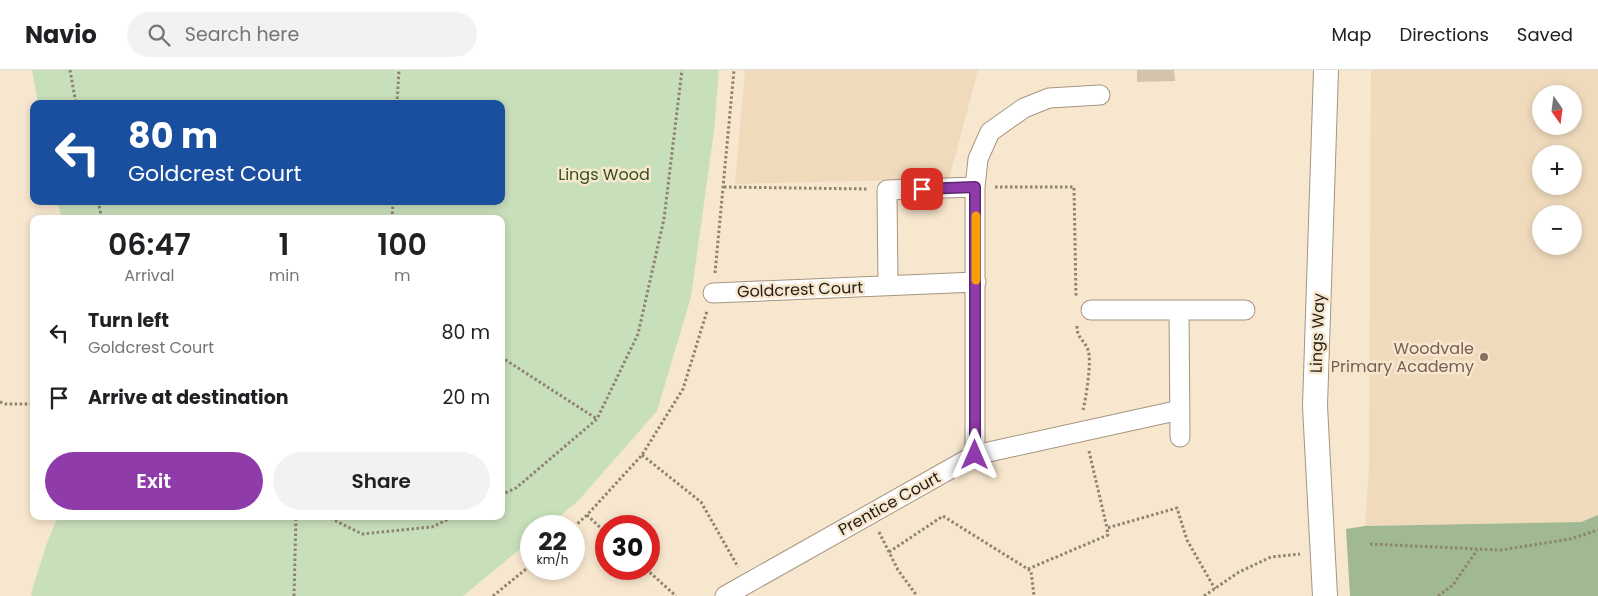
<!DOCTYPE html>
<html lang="en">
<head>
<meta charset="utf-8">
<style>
	:root { --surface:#fff; --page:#f2f2f2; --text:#202124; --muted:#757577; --line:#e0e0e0; --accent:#8f3ba9 }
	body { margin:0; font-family:Poppins,sans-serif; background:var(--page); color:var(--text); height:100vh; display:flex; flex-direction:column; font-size:19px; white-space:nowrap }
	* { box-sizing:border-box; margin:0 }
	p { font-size:16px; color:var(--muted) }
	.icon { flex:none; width:28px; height:28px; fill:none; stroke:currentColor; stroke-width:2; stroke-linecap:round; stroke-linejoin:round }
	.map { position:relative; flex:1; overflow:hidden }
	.details { position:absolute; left:30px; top:145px; width:475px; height:305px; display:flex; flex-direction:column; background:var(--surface); border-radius:10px; box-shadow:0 2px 8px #0003 }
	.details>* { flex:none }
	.banner { position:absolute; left:30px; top:30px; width:475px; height:105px; border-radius:10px; box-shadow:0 2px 8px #0003; background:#1a4fa0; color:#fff; overflow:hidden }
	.needle { width:32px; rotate:166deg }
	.controls { position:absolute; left:1532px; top:15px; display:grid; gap:10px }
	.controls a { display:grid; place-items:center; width:50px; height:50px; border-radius:50%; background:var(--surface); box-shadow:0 2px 8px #0003; font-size:25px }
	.speed { position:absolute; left:520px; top:445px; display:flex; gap:10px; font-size:25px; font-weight:700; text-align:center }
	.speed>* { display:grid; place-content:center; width:65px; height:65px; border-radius:50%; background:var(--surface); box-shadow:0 2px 8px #0003; line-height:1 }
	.speed small { font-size:12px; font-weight:400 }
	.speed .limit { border:8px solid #d22; background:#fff; color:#111 }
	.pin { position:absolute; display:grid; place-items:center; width:42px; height:42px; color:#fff; margin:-21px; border-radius:10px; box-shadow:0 2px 8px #0006 }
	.me { position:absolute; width:55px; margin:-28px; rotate:0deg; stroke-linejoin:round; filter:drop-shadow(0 0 4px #0008) }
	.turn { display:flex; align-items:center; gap:18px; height:105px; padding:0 15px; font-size:22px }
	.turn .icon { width:65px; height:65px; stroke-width:2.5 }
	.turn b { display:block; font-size:35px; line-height:42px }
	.eta { display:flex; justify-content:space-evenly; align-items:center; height:85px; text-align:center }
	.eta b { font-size:30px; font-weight:600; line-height:35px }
	.cta { display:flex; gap:10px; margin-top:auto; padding:10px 15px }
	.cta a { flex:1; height:58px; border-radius:30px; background:var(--accent); color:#fff; font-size:20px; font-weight:600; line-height:58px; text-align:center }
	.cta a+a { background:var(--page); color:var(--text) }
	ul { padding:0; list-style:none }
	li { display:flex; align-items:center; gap:15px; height:65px; padding:0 15px }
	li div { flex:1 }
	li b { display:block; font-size:19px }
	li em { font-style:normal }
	header { display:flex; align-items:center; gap:30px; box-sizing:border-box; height:70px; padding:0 25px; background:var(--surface); border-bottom:1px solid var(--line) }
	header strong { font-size:24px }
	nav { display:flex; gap:28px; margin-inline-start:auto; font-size:18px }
	.search { width:350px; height:45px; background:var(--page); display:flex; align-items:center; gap:12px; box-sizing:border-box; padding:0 18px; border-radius:28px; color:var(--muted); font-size:19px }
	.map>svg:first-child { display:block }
	.built { fill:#efdabc; fill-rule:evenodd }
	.green { fill:#c8dfbb }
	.forest { fill:#a1b993 }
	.building { fill:#d5c4ad }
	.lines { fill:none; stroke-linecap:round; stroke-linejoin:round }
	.minor-casing { stroke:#a5957f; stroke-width:21 }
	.tertiary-casing { stroke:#a5957f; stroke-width:26 }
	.path { stroke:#8e8272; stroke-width:3; stroke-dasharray:2.5 2.5; stroke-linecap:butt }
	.minor { stroke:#fff; stroke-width:19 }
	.tertiary { stroke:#fff; stroke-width:24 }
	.route-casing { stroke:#5d266e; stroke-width:12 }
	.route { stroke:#8f3ba9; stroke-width:9 }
	.slow { stroke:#f59e0b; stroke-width:9 }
	.education-dot { fill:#8d6e63; stroke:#f8e7cf; stroke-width:2 }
	.labels { text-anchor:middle; stroke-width:5; stroke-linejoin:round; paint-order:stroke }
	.park-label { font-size:16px; fill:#32511b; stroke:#f8e7cf }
	.street-label { font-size:16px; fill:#241e16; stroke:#f8e7cf }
	.education-label { font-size:16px; fill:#785e54; stroke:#f8e7cf; text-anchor:end }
</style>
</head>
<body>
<header>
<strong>Navio</strong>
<div class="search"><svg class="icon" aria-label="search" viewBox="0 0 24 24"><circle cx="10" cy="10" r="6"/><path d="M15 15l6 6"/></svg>Search here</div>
<nav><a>Map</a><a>Directions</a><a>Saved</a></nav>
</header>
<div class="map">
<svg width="1598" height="526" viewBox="0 0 1598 526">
	<rect width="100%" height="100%" fill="#f8e7cf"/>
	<path class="built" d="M745 0H978L949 109 735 114Z
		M1371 0H1598V445L1581 452 1365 456 1369 399ZM1541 24H1574V56H1541ZM1541 84H1574V116H1541ZM1541 144H1574V176H1541Z"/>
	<path class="green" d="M32 0H719L714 61 691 227 657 341 578 431 548 456H531V470L463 526H32L31 523 47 473 58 446H501V149H62L57 131H501V34H38Z"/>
	<path class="forest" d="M1598 445V526H1350L1346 459 1365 456 1581 452Z"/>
	<path class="building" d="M1137 0H1174L1175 11 1137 12Z"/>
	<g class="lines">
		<defs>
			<path id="minor" d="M888 215 887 120 975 117
				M713 223 976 212
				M1091 240H1245
				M1179 240 1180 367
				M975 385V117L978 89 990 62 1024 38 1049 28 1100 25
				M725 526 975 385 1180 340"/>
			<path id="tertiary" d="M1325 526 1315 336 1326 0"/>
		</defs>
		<use href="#minor" class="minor-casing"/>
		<use href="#tertiary" class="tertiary-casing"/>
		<path class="path" d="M70 0 76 34
			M397 34 399 0
			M724 117 868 119
			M995 117H1074L1076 227
			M98 131 102 149
			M392 149 393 131
			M715 203 734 0
			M1077 256C1077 269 1084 269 1088 280 1092 290 1086 329 1083 340
			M501 287 597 349
			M0 332 6 334H34
			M1089 381 1107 458
			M642 385 701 432 738 497
			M501 425 516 418 597 349 638 264 664 149 682 0
			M587 445 606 463
			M326 446 362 464 432 457 455 446
			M574 457 587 445 642 385 683 319 707 241
			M879 462 898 500 917 526
			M1370 474 1501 480 1570 469 1598 460
			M889 482 943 446 1031 501 1034 526
			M646 499 676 526
			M1028 499 1108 465 1107 458 1177 438 1187 470 1215 519
			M294 526 296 446
			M493 526 531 495
			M1204 526 1239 502 1271 487 1300 484
			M1438 526 1453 515 1477 480"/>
		<use href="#minor" class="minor"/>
		<use href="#tertiary" class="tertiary"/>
	</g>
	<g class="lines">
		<defs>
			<path id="route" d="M922 119 975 117V385"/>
		</defs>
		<use href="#route" class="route-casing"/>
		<use href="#route" class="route"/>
		<path class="slow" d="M976 146V210"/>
	</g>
	<circle class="education-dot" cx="1484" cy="287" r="5"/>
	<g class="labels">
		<g class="park-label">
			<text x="604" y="110">Lings Wood</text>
		</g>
		<g class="street-label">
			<text transform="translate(800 219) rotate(-2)" y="6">Goldcrest Court</text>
			<text transform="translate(1317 263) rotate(-88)" y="6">Lings Way</text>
			<text transform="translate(889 433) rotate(-29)" y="6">Prentice Court</text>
		</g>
		<g class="education-label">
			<text x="1474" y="284">Woodvale<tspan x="1474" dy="18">Primary Academy</tspan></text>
		</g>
	</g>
</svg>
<div class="controls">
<a><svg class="needle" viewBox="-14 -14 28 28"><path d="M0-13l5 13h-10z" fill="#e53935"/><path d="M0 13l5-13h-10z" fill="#757577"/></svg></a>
<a>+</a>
<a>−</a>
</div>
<div class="speed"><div>22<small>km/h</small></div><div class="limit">30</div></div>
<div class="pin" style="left:922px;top:119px;background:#d93025"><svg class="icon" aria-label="arrive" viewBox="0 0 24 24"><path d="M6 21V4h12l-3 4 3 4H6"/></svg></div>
<svg class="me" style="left:975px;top:385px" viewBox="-20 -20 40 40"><path d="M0-17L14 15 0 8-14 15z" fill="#8f3ba9" stroke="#fff" stroke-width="4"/></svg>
<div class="banner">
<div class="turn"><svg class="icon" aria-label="left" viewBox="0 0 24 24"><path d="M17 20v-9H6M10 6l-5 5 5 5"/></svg><div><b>80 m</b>Goldcrest Court</div></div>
</div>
<section class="details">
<div class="eta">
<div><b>06:47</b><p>Arrival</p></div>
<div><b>1</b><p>min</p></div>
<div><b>100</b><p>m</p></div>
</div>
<ul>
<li><svg class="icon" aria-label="left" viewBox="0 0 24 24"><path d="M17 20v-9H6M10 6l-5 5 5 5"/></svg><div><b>Turn left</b><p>Goldcrest Court</p></div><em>80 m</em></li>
<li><svg class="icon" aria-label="arrive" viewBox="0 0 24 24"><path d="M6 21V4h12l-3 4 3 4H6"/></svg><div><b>Arrive at destination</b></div><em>20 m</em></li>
</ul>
<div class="cta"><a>Exit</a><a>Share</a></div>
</section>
</div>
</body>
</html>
